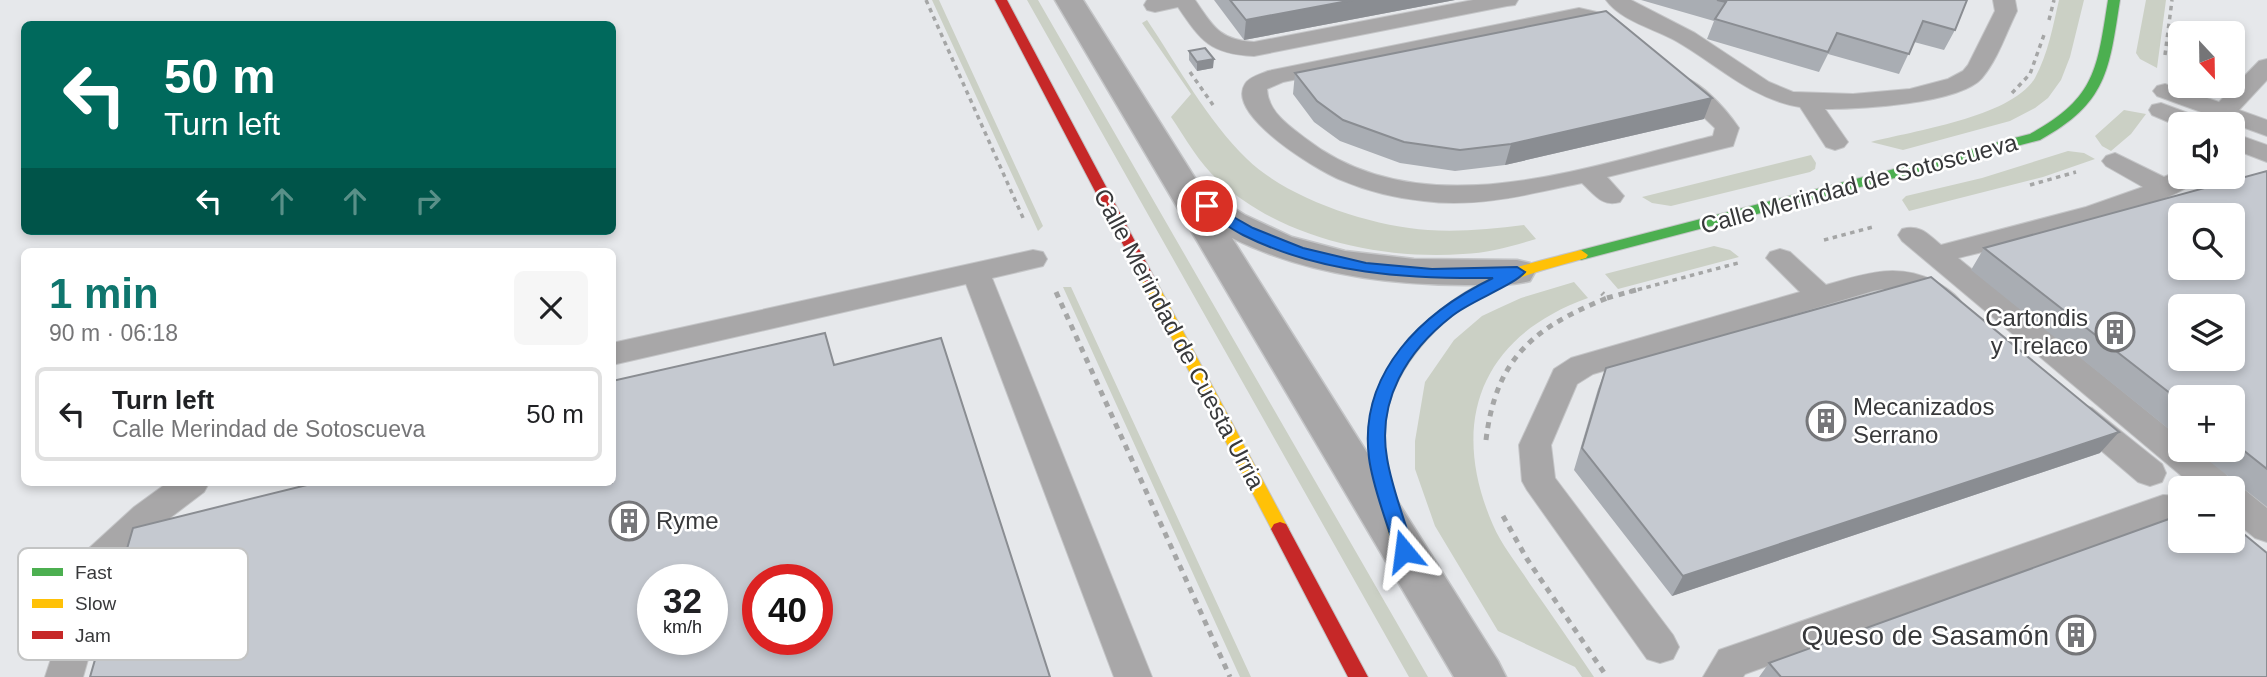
<!DOCTYPE html>
<html lang="en">
<head>
<meta charset="utf-8">
<style>
	:root { --surface:#fff; --page:#f6f6f6; --text:#202124; --muted:#757577; --line:#e0e0e0; --accent:#0f766e }
	body { margin:0; font-family:Arial,sans-serif; background:var(--page); color:var(--text); height:100vh; display:flex; flex-direction:column; font-size:26px; white-space:nowrap }
	* { box-sizing:border-box; margin:0 }
	p { font-size:23px; color:var(--muted) }
	.icon { flex:none; width:38px; height:38px; fill:none; stroke:currentColor; stroke-width:2; stroke-linecap:round; stroke-linejoin:round }
	.map { position:relative; flex:1; overflow:hidden }
	.side { position:absolute; left:21px; top:248px; width:595px; height:238px; display:flex; flex-direction:column; background:var(--surface); border-radius:10px; box-shadow:0 4px 10px #0003 }
	.side>* { flex:none }
	.hud { position:absolute; left:21px; top:21px; width:595px; height:214px; border-radius:10px; box-shadow:0 4px 10px #0003; background:#00695c; color:#fff; overflow:hidden }
	.needle { width:46px; rotate:158deg }
	.buttons { position:absolute; left:2168px; top:21px; display:grid; gap:14px }
	.buttons a { display:grid; place-items:center; width:77px; height:77px; border-radius:10px; background:var(--surface); box-shadow:0 4px 10px #0003; font-size:35px }
	.speed { position:absolute; left:637px; top:564px; display:flex; gap:14px; font-size:35px; font-weight:700; text-align:center }
	.speed>* { display:grid; place-content:center; width:91px; height:91px; border-radius:50%; background:var(--surface); box-shadow:0 4px 10px #0003; line-height:1 }
	.speed small { font-size:18px; font-weight:400 }
	.speed .limit { border:10px solid #d22; background:#fff; color:#111 }
	.pin { position:absolute; display:grid; place-items:center; width:60px; height:60px; color:#fff; margin:-30px; border:4px solid #fff; border-radius:50%; box-shadow:0 2px 7px #0007 }
	.me { position:absolute; width:77px; margin:-38px; rotate:344deg; stroke-linejoin:round; filter:drop-shadow(0 0 5px #0008) }
	.turn { display:flex; align-items:center; gap:24px; height:147px; padding:0 28px; font-size:32px }
	.turn .icon { width:91px; height:91px; stroke-width:2.5 }
	.turn b { display:block; font-size:49px; line-height:60px }
	.lanes { display:flex; align-items:center; height:66px; padding:0 28px; background:#0003; justify-content:center; gap:35px; direction:ltr }
	.lanes .off { opacity:.35 }
	.round { display:grid; place-items:center; flex:none; width:74px; height:74px; border-radius:10px; background:var(--page) }
	.overview { display:flex; align-items:center; justify-content:space-between; height:119px; padding:0 28px }
	h1 { font-size:42px; font-weight:600; line-height:52px; color:var(--accent) }
	ul { padding:0; list-style:none }
	li { display:flex; align-items:center; gap:21px; height:94px; margin:0 14px 10px; padding:0 14px; border:4px solid var(--line); border-radius:10px }
	li div { flex:1 }
	li b { display:block; font-size:26px }
	li em { font-style:normal }
	.map>svg:first-child { display:block }
	.green { fill:#cbd0c5 }
	.lines { fill:none; stroke-linecap:round; stroke-linejoin:round }
	.lane-casing { stroke:#c4c5c7; stroke-width:2 }
	.street-casing { stroke:#c4c5c7; stroke-width:3 }
	.fast-casing { stroke:#c4c5c7; stroke-width:2 }
	.slow-casing { stroke:#c4c5c7; stroke-width:2 }
	.jam-casing { stroke:#c4c5c7; stroke-width:2 }
	.path-far1 { stroke:#a5a6a6; stroke-width:3.5; stroke-dasharray:4.5 4.5; stroke-linecap:butt }
	.path { stroke:#a5a6a6; stroke-width:5; stroke-dasharray:6 6; stroke-linecap:butt }
	.lane { fill:#a8a7a8; fill-rule:evenodd }
	.street { fill:#a8a7a8; fill-rule:evenodd }
	.fast { fill:#4caf50; fill-rule:evenodd }
	.slow { fill:#ffc107; fill-rule:evenodd }
	.jam { fill:#c62828; fill-rule:evenodd }
	.wall { fill:#a9adb3 }
	.shaded-wall { fill:#8a8d92 }
	.building { fill:#c5c9d0; stroke:#8a8d92; stroke-width:2; fill-rule:evenodd }
	.route { fill:#1a73e8; stroke:#114b97; stroke-width:2 }
	.labels { text-anchor:middle; stroke-width:5; stroke-linejoin:round; paint-order:stroke }
	.street-label { font-size:24px; fill:#38393b; stroke:#fff }
	.poi-label { font-size:24px; fill:#38393b; stroke:#fff; text-anchor:start }
	.near-poi-label { font-size:28px; fill:#38393b; stroke:#fff; text-anchor:end }
	.key { fill:#fff; stroke:#c3c4c4; stroke-width:2 }
	.key-label { font-size:19px; fill:#38393b }
</style>
</head>
<body>
<div class="map">
<svg width="2267" height="677" viewBox="0 0 2267 677">
	<rect width="100%" height="100%" fill="#e6e8eb"/>
	<path class="green" d="M932 0H939L1043 226 1038 231Z
		M1027 0H1038L1428 677H1409Z
		M2059 0H2084L2070 57 2061 80 2048 98 2035 108 2010 121 1903 150 1871 142C1913 131 2012 117 2035 78 2048 54 2053 26 2059 0Z
		M2146 0H2166L2157 68 2140 59 2136 53Z
		M1147 20C1178 66 1207 120 1247 159 1288 199 1371 226 1428 230 1460 232 1492 229 1524 225L1536 239C1512 246 1488 253 1463 254 1380 260 1281 238 1219 181 1199 163 1186 139 1171 117L1191 94 1142 23Z
		M2124 110 2146 114 2131 134 2111 151 2102 146 2095 136Z
		M2068 151 2084 153 2095 159 2043 177 1909 211 1902 200 1906 196 1982 178Z
		M1811 155 1816 163 1815 169 1810 172 1671 206 1652 203 1642 197Z
		M1714 246 1730 250 1739 257 1618 289 1605 274Z
		M1574 282 1588 298C1481 336 1448 422 1493 525 1502 546 1518 565 1530 584 1552 615 1573 646 1594 677H1582L1575 667 1498 631 1435 526 1415 469V441L1425 382 1454 340 1482 316 1499 308 1521 298Z
		M1063 287H1071L1251 677H1240Z"/>
	<g class="lines">
		<defs>
			<path id="lane" d="M1147 0H1195C1213 26 1219 40 1254 42L1473 0H1518L1515 5 1507 6 1254 56C1210 54 1201 41 1178 7L1155 12 1147 10 1144 5Z
				M1606 0H1631L1695 33 1769 82 1793 92 1853 94 1910 89 1948 79 1963 71 1968 65 1995 11 1993 0H2015L2017 11C2006 33 1998 59 1982 78 1959 104 1860 109 1825 109L1848 142 1844 147 1835 150 1826 147 1800 107C1751 99 1718 65 1676 41 1655 29 1621 21 1606 0Z
				M1579 8 1610 15 1631 32 1628 37 1620 39 1595 25 1579 22 1283 82 1267 89C1268 112 1289 126 1305 138 1421 229 1585 167 1713 136L1715 128 1667 82 1671 77C1694 71 1727 110 1739 128L1733 146 1607 177 1624 196 1620 202C1602 207 1595 195 1582 183 1530 194 1478 208 1424 201 1395 198 1367 191 1341 180 1318 171 1225 115 1245 84 1249 77 1261 74 1268 71Z
				M2267 59V80L2239 110 2267 120V136L2157 96 2153 91 2157 86 2165 84 2219 102 2259 61Z
				M2161 103 2204 119 2207 124H2180V127L2152 115 2149 110 2152 105Z
				M2233 133 2267 145V162L2233 149Z
				M2115 153 2164 177 2180 170V177H2199C2179 207 2001 247 1958 258L2180 438V450C2201 450 2226 469 2235 487L2245 490 2267 508V542L2255 538 2233 520V488H2196L1902 241 1898 235 1902 229C1920 224 1928 234 1941 245L2086 207 2143 187 2106 166 2102 161 2106 156Z
				M1780 249 1790 252 1826 285C1864 274 1897 262 1934 281 1945 287 1957 294 1963 305L1959 312C1935 319 1925 295 1902 290 1893 287 1883 289 1873 291L1593 374 1577 384 1551 445 1555 478 1673 635 1679 647 1673 659 1660 663 1647 659 1527 490 1522 481 1519 445 1554 369 1571 358 1800 292 1766 258 1770 252Z
				M1033 250 1043 252 1047 259 1043 266 992 278 1152 677H1114L966 284 612 365V343Z
				M2081 404 2092 408 2162 464 2166 473 2162 482 2150 486 2138 482 2070 424 2065 416 2070 408Z
				M167 483H209L204 492 158 527 114 568 83 677H45L87 550 134 507Z
				M2163 495 2180 496V522L2164 523 1745 674 1743 677H1703L1719 650Z"/>
			<path id="street" d="M1055 0H1083L1202 189 1245 215 1292 237 1345 251 1414 259 1517 260 1530 263 1535 272 1530 281C1509 286 1487 285 1466 285 1386 285 1305 274 1232 238L1498 661 1506 677H1454Z"/>
			<path id="fast" d="M2108 0H2120C2109 71 2107 103 2040 140L1581 260 1574 255 1581 250 2030 134C2096 98 2097 69 2108 0Z"/>
			<path id="slow" d="M1581 250 1588 255 1586 258C1559 266 1531 272 1504 284 1449 308 1391 363 1385 426 1382 468 1401 511 1413 551L1411 556 1404 559 1397 556C1390 542 1387 526 1382 511 1374 484 1366 455 1369 426 1374 361 1434 307 1489 279 1518 264 1550 259 1581 250Z
				M1148 274 1155 279 1286 524 1289 529 1286 534 1280 536 1274 534 1141 279Z"/>
			<path id="jam" d="M995 0H1007L1155 279 1153 283 1148 284 1141 279Z
				M1280 522 1286 524 1368 677H1348L1271 529 1274 524Z"/>
		</defs>
		<use href="#lane" class="lane-casing"/>
		<use href="#street" class="street-casing"/>
		<use href="#fast" class="fast-casing"/>
		<use href="#slow" class="slow-casing"/>
		<use href="#jam" class="jam-casing"/>
		<path class="path-far1" d="M926 0 1024 220
			M2049 20 2054 0
			M2165 55 2172 0
			M1190 72 1213 105
			M2012 93 2030 74 2045 32
			M2030 185 2076 172
			M1824 240 1873 227
			M1629 292 1738 263"/>
		<path class="path" d="M1056 292 1230 677
			M1607 298 1636 290
			M1486 440C1496 358 1533 328 1607 298L1602 293
			M1503 516 1527 559 1607 677"/>
		<use href="#lane" class="lane"/>
		<use href="#street" class="street"/>
		<use href="#fast" class="fast"/>
		<use href="#slow" class="slow"/>
		<use href="#jam" class="jam"/>
	</g>
	<path class="wall" d="M1214 0H1455L1244 40Z
		M1641 0H1967L1955 30 1944 50 1914 42 1899 74 1828 54 1819 72 1707 39 1714 21Z
		M1189 51 1213 68 1197 71 1189 60Z
		M1295 73 1704 119 1505 165 1455 171 1400 163 1340 141 1314 122 1293 94Z
		M2267 171V507L2195 450H2233V397H2180V438L1971 270 1984 248Z
		M1606 368 2100 453 1672 596 1574 470 1598 389Z
		M1769 663 2267 677H1759Z"/>
	<path class="shaded-wall" d="M1353 0H1455L1244 40 1246 20Z
		M1214 59 1213 68 1197 71V62Z
		M1712 98 1704 119 1505 165 1511 144Z
		M2119 432 2100 453 1672 596 1683 576Z"/>
	<path class="building" d="M1230 0H1353L1246 20Z
		M1717 0H1967L1955 30 1923 21 1909 54 1837 33 1828 52 1715 19 1726 2Z
		M1606 11 1712 98 1511 144 1460 150 1404 142 1343 120 1317 101 1295 73Z
		M1205 48 1214 59 1197 62 1189 51Z
		M2267 171V469L2233 442V397H2180V401L1984 248ZM2180 215H2233V268H2180ZM2180 306H2233V359H2180Z
		M1931 277 2119 432 1683 576 1582 448 1606 368Z
		M825 333 834 365 941 338 1050 677H90L133 528 315 483H612V381ZM653 579H712V639H653ZM758 579H817V639H758Z
		M2180 515V541H2233V525L2267 553V677H1781L1769 663Z"/>
	<path class="route" d="M1207 202 1253 228 1303 248 1366 263 1432 269 1517 267 1525 272C1513 286 1470 301 1452 316 1407 351 1377 400 1387 458 1392 489 1405 521 1414 551L1411 556 1404 558 1398 556 1395 551C1387 521 1373 489 1369 458 1358 372 1423 312 1493 278 1408 279 1321 274 1243 235 1229 228 1216 218 1202 210V203Z"/>
	<defs>
		<symbol id="building-ring" viewBox="-11 -11 22 22"><circle r="9.5" fill="#fff" stroke="#757679" stroke-width="1.5"/><path d="M-4-6H4V6H1V3H-1V6H-4ZM-2.5-4.3h1.7v1.8h-1.7ZM.8-4.3h1.7v1.8H.8ZM-2.5-1h1.7V.8h-1.7ZM.8-1h1.7V.8H.8Z" fill="#757679"/></symbol>
	</defs>
	<g fill-rule="evenodd">
		<use href="#building-ring" x="2093" y="310" width="44" height="44"/>
		<use href="#building-ring" x="1804" y="399" width="44" height="44"/>
		<use href="#building-ring" x="607" y="499" width="44" height="44"/>
		<use href="#building-ring" x="2054" y="613" width="44" height="44"/>
	</g>
	<g class="labels">
		<g class="street-label">
			<text transform="translate(1859 184) rotate(-15)" y="8">Calle Merindad de Sotoscueva</text>
			<text transform="translate(1179 339) rotate(62)" y="8">Calle Merindad de Cuesta Urria</text>
		</g>
		<g class="poi-label">
			<text x="2088" y="326" text-anchor="end">Cartondis<tspan x="2088" dy="28">y Trelaco</tspan></text>
			<text x="1853" y="415">Mecanizados<tspan x="1853" dy="28">Serrano</tspan></text>
			<text x="656" y="529">Ryme</text>
		</g>
		<g class="near-poi-label">
			<text x="2049" y="645">Queso de Sasamón</text>
		</g>
	</g>
	<rect x="18" y="548" width="230" height="112" rx="10" class="key"/>
	<rect x="32" y="568" width="31" height="8" fill="#4caf50"/>
	<rect x="32" y="599" width="31" height="9" fill="#ffc107"/>
	<rect x="32" y="631" width="31" height="8" fill="#c62828"/>
	<g class="key-label">
		<text x="75" y="579">Fast</text>
		<text x="75" y="610">Slow</text>
		<text x="75" y="642">Jam</text>
	</g>
</svg>
<div class="buttons">
<a><svg class="needle" viewBox="-14 -14 28 28"><path d="M0-13l5 13h-10z" fill="#e53935"/><path d="M0 13l5-13h-10z" fill="#757577"/></svg></a>
<a><svg class="icon" aria-label="sound" viewBox="0 0 24 24"><path d="M4 9h4l5-4v14l-5-4H4zM17 9q2 3 0 6"/></svg></a>
<a><svg class="icon" aria-label="search" viewBox="0 0 24 24"><circle cx="10" cy="10" r="6"/><path d="M15 15l6 6"/></svg></a>
<a><svg class="icon" aria-label="layers" viewBox="0 0 24 24"><path d="M12 4l9 5-9 5-9-5zM3 14l9 5 9-5"/></svg></a>
<a>+</a>
<a>−</a>
</div>
<div class="speed"><div>32<small>km/h</small></div><div class="limit">40</div></div>
<div class="pin" style="left:1207px;top:206px;background:#d93025"><svg class="icon" aria-label="arrive" viewBox="0 0 24 24"><path d="M6 21V4h12l-3 4 3 4H6"/></svg></div>
<svg class="me" style="left:1404px;top:551px" viewBox="-20 -20 40 40"><path d="M0-17L14 15 0 8-14 15z" fill="#1a73e8" stroke="#fff" stroke-width="4"/></svg>
<div class="hud">
<div class="turn"><svg class="icon" aria-label="left" viewBox="0 0 24 24"><path d="M17 20v-9H6M10 6l-5 5 5 5"/></svg><div><b>50 m</b>Turn left</div></div>
<div class="lanes"><svg class="icon" aria-label="left" viewBox="0 0 24 24"><path d="M17 20v-9H6M10 6l-5 5 5 5"/></svg><svg class="icon off" aria-label="ahead" viewBox="0 0 24 24"><path d="M12 20V5M6 11l6-6 6 6"/></svg><svg class="icon off" aria-label="ahead" viewBox="0 0 24 24"><path d="M12 20V5M6 11l6-6 6 6"/></svg><svg class="icon off" aria-label="right" viewBox="0 0 24 24"><path d="M7 20v-9h11M14 6l5 5-5 5"/></svg></div>
</div>
<section class="side">
<div class="overview"><div><h1>1 min</h1><p>90 m · 06:18</p></div><a class="round"><svg class="icon" aria-label="close" viewBox="0 0 24 24"><path d="M6 6l12 12M18 6L6 18"/></svg></a></div>
<ul>
<li><svg class="icon" aria-label="left" viewBox="0 0 24 24"><path d="M17 20v-9H6M10 6l-5 5 5 5"/></svg><div><b>Turn left</b><p>Calle Merindad de Sotoscueva</p></div><em>50 m</em></li>
</ul>
</section>
</div>
</body>
</html>
